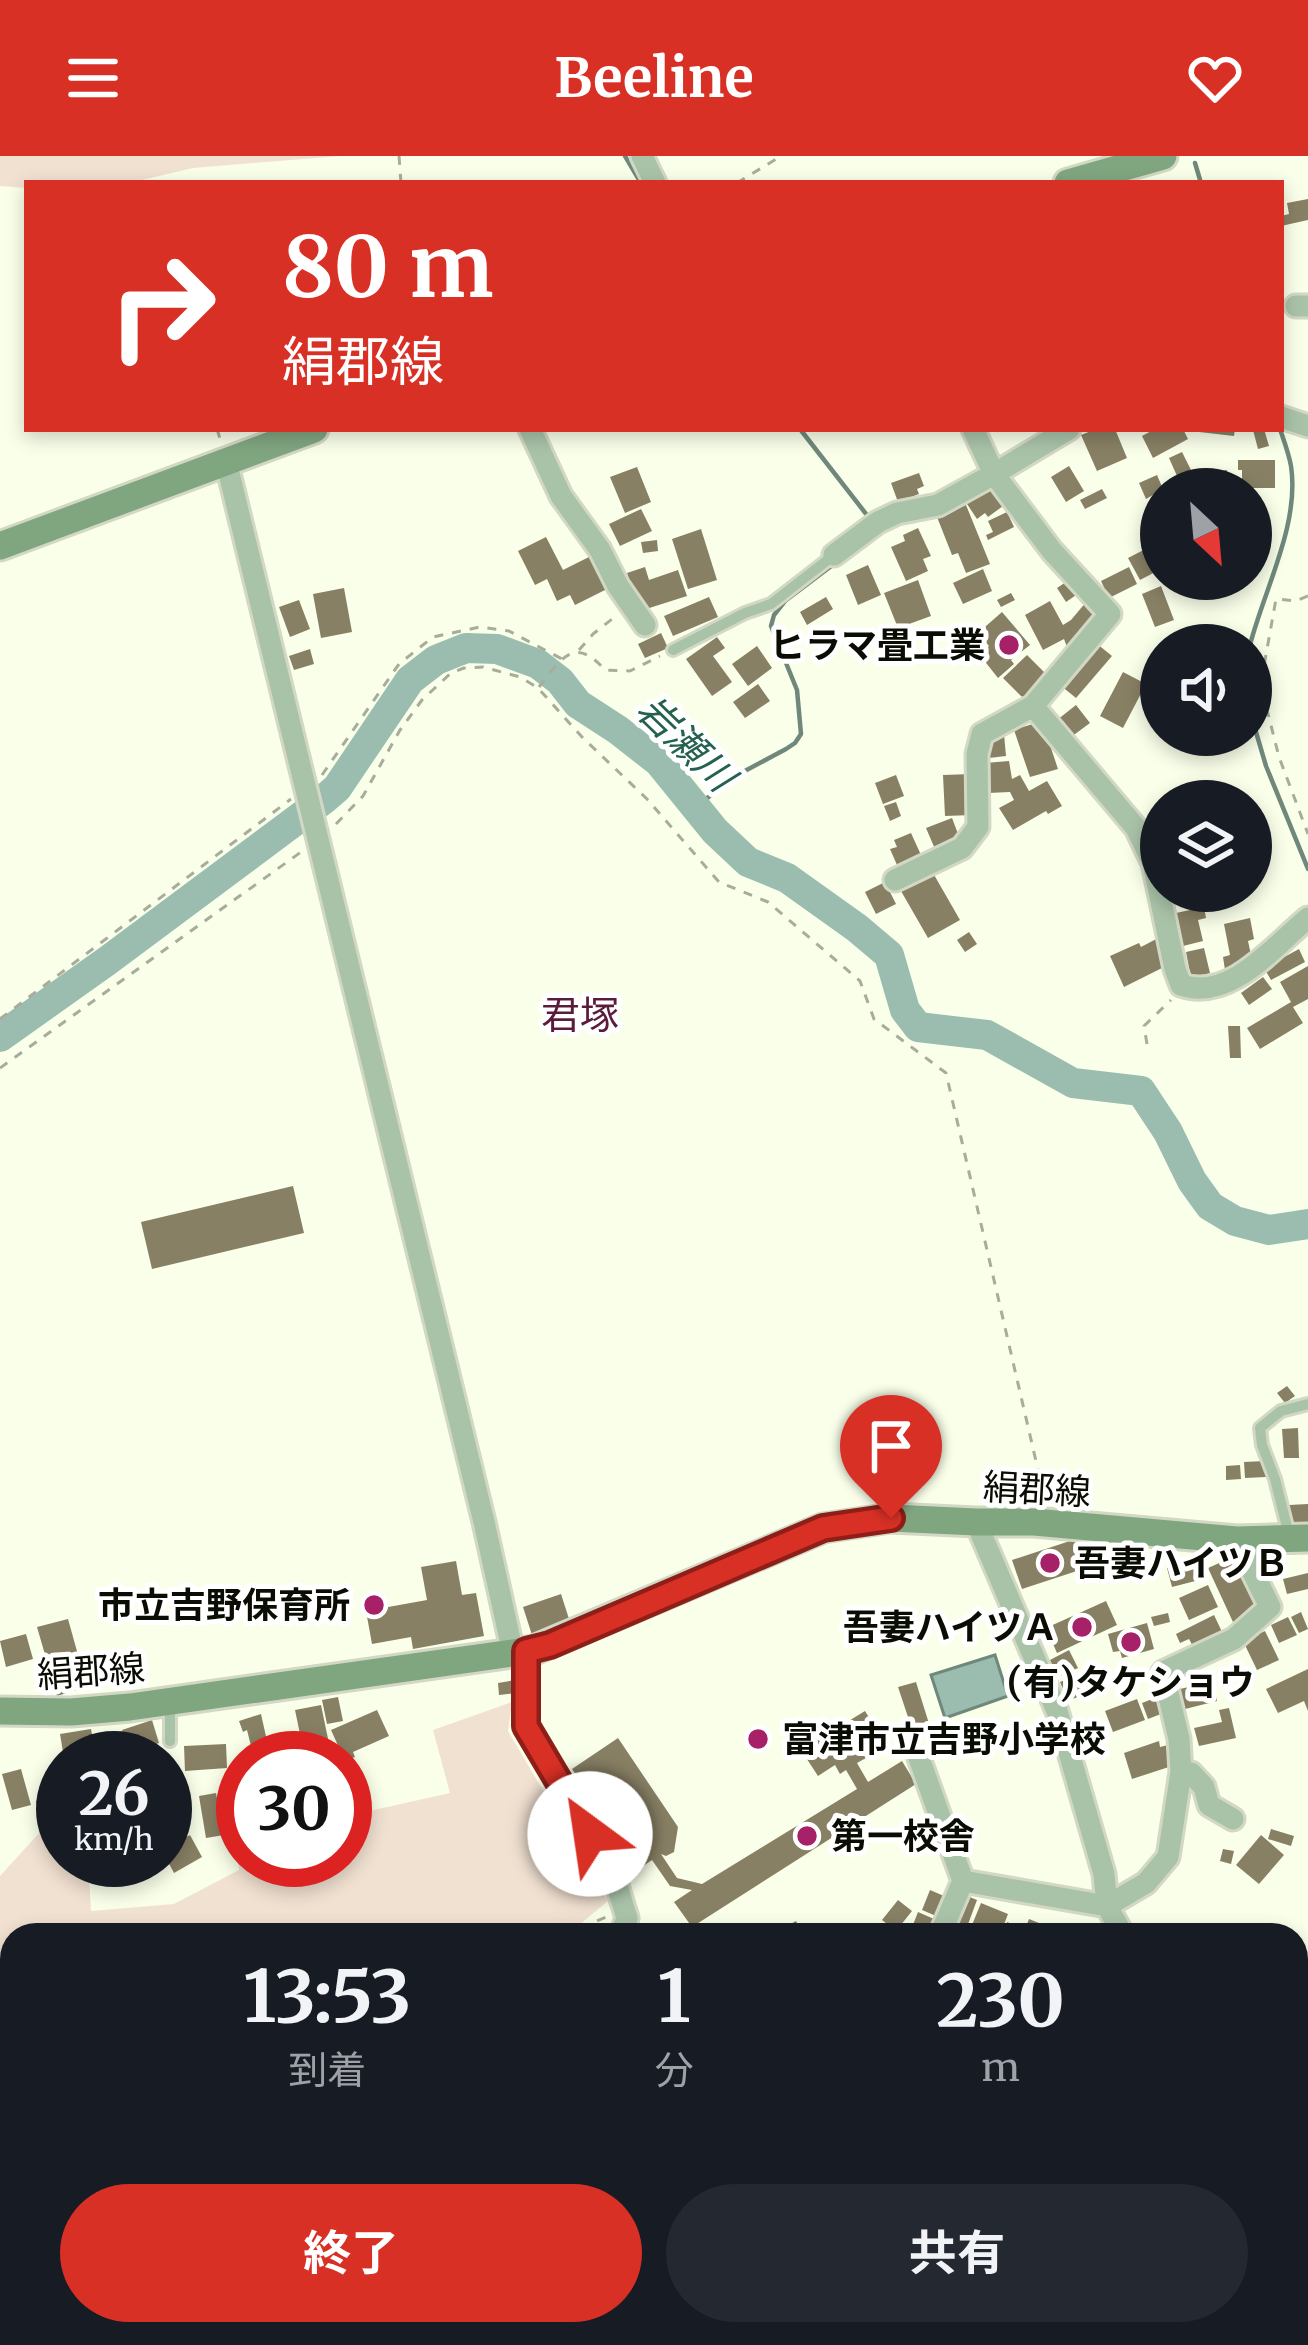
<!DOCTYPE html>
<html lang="ja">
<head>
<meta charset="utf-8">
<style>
	:root { --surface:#171b24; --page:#242831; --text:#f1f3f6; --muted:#9ea1a6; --accent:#d93025 }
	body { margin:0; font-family:Merriweather,"Noto Sans JP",serif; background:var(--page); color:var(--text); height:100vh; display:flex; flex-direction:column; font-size:45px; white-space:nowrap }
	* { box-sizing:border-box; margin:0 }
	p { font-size:39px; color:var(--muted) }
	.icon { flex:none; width:66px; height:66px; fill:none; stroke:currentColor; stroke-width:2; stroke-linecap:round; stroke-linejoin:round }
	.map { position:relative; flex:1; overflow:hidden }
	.panel { position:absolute; left:0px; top:1767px; width:1308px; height:423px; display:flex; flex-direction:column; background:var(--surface); border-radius:36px 36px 0 0; box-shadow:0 6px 18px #0003 }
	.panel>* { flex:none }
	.banner { position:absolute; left:24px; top:24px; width:1260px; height:252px; border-radius:0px; box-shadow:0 6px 18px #0003; background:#d93025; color:#fff; overflow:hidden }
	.needle { width:78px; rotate:154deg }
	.fabs { position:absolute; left:1140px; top:312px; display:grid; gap:24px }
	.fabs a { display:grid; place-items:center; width:132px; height:132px; border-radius:50%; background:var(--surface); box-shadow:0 6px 18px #0003; font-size:60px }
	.speed { position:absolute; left:36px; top:1575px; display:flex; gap:24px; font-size:60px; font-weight:700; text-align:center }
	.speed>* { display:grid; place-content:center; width:156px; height:156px; border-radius:50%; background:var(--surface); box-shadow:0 6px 18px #0003; line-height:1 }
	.speed small { font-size:30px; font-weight:400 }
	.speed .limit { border:18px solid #d22; background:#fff; color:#111 }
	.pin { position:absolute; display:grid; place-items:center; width:102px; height:102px; color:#fff; margin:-123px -51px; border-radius:50% 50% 50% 0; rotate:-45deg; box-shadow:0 0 12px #0007 }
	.pin .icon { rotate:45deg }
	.me { position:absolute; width:132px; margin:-66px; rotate:329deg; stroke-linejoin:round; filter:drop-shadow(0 0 9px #0008) }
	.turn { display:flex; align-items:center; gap:42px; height:252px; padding:0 60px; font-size:54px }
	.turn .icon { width:156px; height:156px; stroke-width:2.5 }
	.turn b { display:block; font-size:84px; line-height:102px }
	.eta { display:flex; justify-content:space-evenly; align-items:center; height:204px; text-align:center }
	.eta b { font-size:72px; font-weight:700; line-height:84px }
	.action { display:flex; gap:24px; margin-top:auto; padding:24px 60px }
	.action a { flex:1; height:138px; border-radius:72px; background:var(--accent); color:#fff; font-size:48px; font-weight:700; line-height:138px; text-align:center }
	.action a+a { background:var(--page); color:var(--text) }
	header { display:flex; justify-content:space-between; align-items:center; height:156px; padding:0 60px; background:var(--accent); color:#fff; font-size:54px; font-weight:700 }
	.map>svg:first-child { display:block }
	.green { fill:#f1e1d1 }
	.water { fill:#9bbdb0; stroke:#70887c; stroke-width:3 }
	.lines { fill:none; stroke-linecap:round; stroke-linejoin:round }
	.stream { stroke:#70887c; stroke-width:4.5 }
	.river { stroke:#9bbdb0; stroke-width:30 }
	.building { fill:#888064 }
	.lane-casing { stroke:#d3d8c4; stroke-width:16 }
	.street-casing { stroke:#d3d8c4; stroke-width:27 }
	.secondary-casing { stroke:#d3d8c4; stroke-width:33 }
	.path { stroke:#a8ad9b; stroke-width:3; stroke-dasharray:9 9; stroke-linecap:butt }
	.lane { stroke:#a9c3a9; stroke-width:10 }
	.street { stroke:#a9c3a9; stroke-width:21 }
	.secondary { stroke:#80a680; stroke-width:27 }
	.route-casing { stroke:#8d1f18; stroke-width:30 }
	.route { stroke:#d93025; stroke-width:21 }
	.poi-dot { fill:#a72169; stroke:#fff; stroke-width:4.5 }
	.labels { text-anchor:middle; stroke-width:10; stroke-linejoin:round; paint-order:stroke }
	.poi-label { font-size:36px; font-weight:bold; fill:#0a0d03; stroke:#fff; text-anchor:end }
	.street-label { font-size:36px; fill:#0a0d03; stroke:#fff }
	.water-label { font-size:39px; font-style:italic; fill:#24624f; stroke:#fff }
	.neighbourhood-label { font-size:39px; fill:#5b1b3b; stroke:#fff }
</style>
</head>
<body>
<header><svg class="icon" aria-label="menu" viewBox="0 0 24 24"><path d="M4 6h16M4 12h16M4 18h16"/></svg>Beeline<svg class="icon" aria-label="heart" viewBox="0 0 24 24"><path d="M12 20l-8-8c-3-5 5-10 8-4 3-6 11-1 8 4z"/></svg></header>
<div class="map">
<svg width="1308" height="2189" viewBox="0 0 1308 2189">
	<rect width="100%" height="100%" fill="#f9ffe9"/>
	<path class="green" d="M0 0H339L193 12 129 27H27V32L0 30Z
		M512 1546 508 1575 608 1745 567 1779H12V2066L0 2061V1720L41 1675 63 1678V1704H88L91 1755 174 1748 239 1714 236 1682 243 1678V1704H345V1630L356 1658 450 1637 433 1574Z
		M1296 2143 1308 2144V2189H774L776 2178H1296Z
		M466 2178H575L577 2189H468Z"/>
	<path class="water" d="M995 1499 1008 1540 945 1562 931 1519Z"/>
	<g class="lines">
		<path class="stream" d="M625 0 641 27
			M1195 7 1201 27
			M800 273 870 363
			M1250 489C1264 434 1300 368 1291 310 1289 298 1284 285 1280 273
			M1251 559 1266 610 1308 713
			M696 652 728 624 786 593 795 587 801 578 797 534 771 470 774 459 785 445 834 408"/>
		<path class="river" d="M0 881 107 805 323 644 337 632 410 524 436 504 466 492 497 493 538 508 560 525 578 548 618 574 659 606 715 675 748 706 787 722 857 772 889 799 905 854 918 871 987 879 1073 927 1141 935 1168 976 1192 1025 1210 1050 1235 1065 1269 1074 1308 1068"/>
	</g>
	<path class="building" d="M1308 43V64L1281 70V60L1289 58 1287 47Z
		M1096 273H1115L1127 302 1097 315 1081 279Z
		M1155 273H1183L1188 283 1153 302 1142 280Z
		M1199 273H1235L1234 280 1199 276Z
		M1264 273 1269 290 1258 293 1253 274Z
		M1182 296 1191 314 1177 320 1169 302Z
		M1238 304H1275V332H1242V314H1238Z
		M1069 310 1084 335 1066 346 1051 321Z
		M637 311 651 346 625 357 610 321Z
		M1227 314 1231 333H1197L1195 319Z
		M919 317 924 330 917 333 919 338 898 346 891 327Z
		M1157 319 1163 333 1146 343 1139 327Z
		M990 332 1003 350 988 361 985 357 977 363 967 348Z
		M1102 333 1107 342 1085 353 1080 344Z
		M966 349 990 408 966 417 958 397 952 399 937 361Z
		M641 353 652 375 620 390 609 368Z
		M1007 356 1014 371 988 384 986 379 993 376 988 365Z
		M918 372 931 400 923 403 928 415 906 425 891 391 905 385 903 379Z
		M701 373 717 424 688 433 672 383Z
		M546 381 563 414 599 396 615 429 575 449 570 439 557 445 547 423 535 429 518 395Z
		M657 384 658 395 643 397 641 386Z
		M1161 385V413L1140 424 1128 402Z
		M868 409 881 439 858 449 846 419Z
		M645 411 649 424 678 414 687 440 640 455 627 417Z
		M1129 411 1137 428 1109 442 1101 425Z
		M983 413 992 435 963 448 953 427Z
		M918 424 931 460 898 472 884 437Z
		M1069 424 1079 437 1066 446 1057 432Z
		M1161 430 1174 464 1155 471 1142 438Z
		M344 432 352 476 321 482 313 438Z
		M1011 437 1015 444 1001 451 997 444Z
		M709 441 718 461 673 480 664 460Z
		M826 441 833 453 807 469 800 456Z
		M299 444 310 473 290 481 279 451Z
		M1050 445 1063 469 1071 464 1087 445 1099 454 1085 471 1089 479 1067 491 1064 483 1043 494 1025 459Z
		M1002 456 1030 489 1011 504 1014 508 998 522 979 498 989 490 978 477Z
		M661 477 668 492 645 502 638 488Z
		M717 481 725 492 713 500 732 526 712 540 686 503Z
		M1096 487 1112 500 1076 542 1060 529Z
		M757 490 772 512 748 530 732 508Z
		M310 493 314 508 294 514 289 500Z
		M1027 499 1047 519 1032 546 1021 540 1003 522Z
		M1123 516 1146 528 1123 572 1100 560Z
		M758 528 770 545 745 562 733 546Z
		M1076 549 1090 567 1071 581 1057 564Z
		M1042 565 1058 613 1030 621 1014 574Z
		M1004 578 1006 600 989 602 987 580Z
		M1009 605 1012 623 1020 619 1029 635 1047 625 1062 650 1048 658 1046 655 1013 674 999 652 1014 644 1010 636 988 637 985 607Z
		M971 618 972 659 945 660 943 619Z
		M896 619 904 640 883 648 875 627Z
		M896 646 901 660 890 665 884 650Z
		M952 662 960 683 935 693 926 672Z
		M911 677 921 699 897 709 890 693 897 691 894 684Z
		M933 717 960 764 928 782 901 735Z
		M885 726 896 748 876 758 865 736Z
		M1204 751 1206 762 1198 764 1203 785 1183 790 1176 757Z
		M1250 762 1254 783 1248 785 1253 808 1225 814 1223 801 1230 799 1224 768Z
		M969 776 977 788 965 796 957 784Z
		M1160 781 1172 807 1124 831 1110 800 1139 787 1141 791Z
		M1204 792 1210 817 1191 822 1186 796Z
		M1299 793 1305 806 1271 824 1264 812Z
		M1308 810V843L1293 851 1303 867 1260 893 1247 872 1291 846 1280 826Z
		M1263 821 1272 833 1249 849 1241 837Z
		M1228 870H1240L1241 902H1230Z
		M293 1030 304 1077 152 1113 141 1066Z
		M1287 1230 1295 1240 1285 1247 1277 1237Z
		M1298 1272 1299 1302H1284L1282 1273Z
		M1265 1305 1266 1321 1245 1322 1244 1306Z
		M1240 1309 1241 1323 1226 1324V1310Z
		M1308 1348V1373H1298V1368H1289V1349Z
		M1079 1382 1089 1411 1022 1433 1012 1404Z
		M1233 1401 1258 1455 1233 1466 1208 1412Z
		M1202 1403 1207 1422 1172 1431 1167 1412Z
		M456 1405 462 1439 476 1437 484 1480 413 1493 411 1481 372 1488 366 1455 427 1444 421 1411Z
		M1308 1417V1433L1287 1438 1283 1423Z
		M1208 1429 1218 1451 1189 1464 1179 1442Z
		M561 1438 570 1466 532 1479 523 1451Z
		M1106 1445 1117 1469 1057 1497 1046 1472Z
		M1301 1456 1308 1473 1299 1477 1291 1461Z
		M1168 1457 1170 1466 1154 1470 1151 1461Z
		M1214 1459 1224 1480 1195 1494 1189 1483 1180 1487 1176 1478Z
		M1288 1461 1297 1479 1279 1487 1271 1469Z
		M68 1463 87 1531 57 1540 37 1471Z
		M1147 1467 1154 1493 1122 1502 1120 1495 1113 1496 1108 1478Z
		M1265 1475 1279 1504 1257 1514 1243 1485Z
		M26 1478 33 1503 6 1511 0 1485Z
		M1069 1494 1078 1512 1058 1521 1050 1504Z
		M1100 1510 1107 1529 1068 1545 1060 1526Z
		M1308 1513V1555L1304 1545 1278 1557 1266 1533Z
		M515 1524 516 1537 499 1539 498 1527Z
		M1213 1525 1217 1545 1181 1554 1176 1534Z
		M916 1526 931 1574 914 1579 898 1531Z
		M1160 1540 1166 1556 1148 1563 1142 1547Z
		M338 1541 343 1565 327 1568 322 1544Z
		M1137 1543 1145 1564 1113 1576 1105 1555Z
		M321 1549 332 1602H305L295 1554Z
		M1229 1552 1236 1582 1199 1590 1194 1572 1222 1566 1219 1554Z
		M377 1554 389 1580 353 1596 355 1601 345 1605 331 1574Z
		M865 1555 881 1581 861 1593 866 1602 857 1607 868 1626 902 1605 916 1628 692 1771 674 1746 692 1734 670 1730 652 1704 640 1712 572 1613 618 1582 678 1671 674 1696 666 1700 661 1698 677 1722 702 1728 857 1633 846 1614 840 1618 835 1609 818 1620 801 1594Z
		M261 1558 267 1585 251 1590 247 1574 243 1576 239 1565Z
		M152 1564 159 1587 145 1592 147 1599 131 1602 122 1574Z
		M91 1573 96 1602H64L60 1578Z
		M1159 1585 1160 1591 1168 1589 1175 1609 1132 1623 1124 1597Z
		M226 1588 227 1612 185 1615 184 1590Z
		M295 1591 298 1602H272L270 1596Z
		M21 1613 31 1649 12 1654 2 1618Z
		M238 1631 240 1647 222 1650 219 1634Z
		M216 1637 224 1679 206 1682 199 1640Z
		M45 1643 48 1660 39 1662 36 1645Z
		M63 1645V1665L57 1666 54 1646Z
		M1271 1673 1294 1680 1291 1690 1268 1683Z
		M190 1679 202 1701 174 1717 165 1700V1692Z
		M1261 1679 1284 1699 1259 1728 1236 1709Z
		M1223 1693 1234 1695 1231 1708 1220 1705Z
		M930 1734 951 1743 943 1763 922 1754Z
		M965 1739 977 1744 967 1771 955 1766Z
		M898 1744 912 1755 896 1775 882 1764Z
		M981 1747 1008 1758 1000 1779 972 1769Z
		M918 1756 941 1766 935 1779H909Z
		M1029 1763 1039 1767 1034 1779H1002L1007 1766 1025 1773Z
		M796 1765 802 1776 787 1779 783 1772Z
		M1308 1865V1898L1296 1901V1868Z"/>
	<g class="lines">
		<defs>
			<path id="lane" d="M673 494 745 457 771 448 834 399
				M1289 1379 1275 1323 1262 1289 1260 1272 1281 1255 1308 1248
				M170 1585V1548"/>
			<path id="street" d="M642 0 655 27
				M1296 150H1308
				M1281 261 1308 270
				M530 273 561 340 600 394 618 430 645 469
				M973 273 994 318 1069 273
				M226 305 484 1366 513 1497
				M834 399 878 366 897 357 938 349 994 318 1052 395 1110 458 1033 550 1136 672 1153 707 1175 813 1181 829C1230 846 1274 790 1308 762
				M895 724 962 692 978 671 977 598 982 578 1033 550
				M976 1366 1057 1555 1104 1718 1107 1750 1146 1727 1168 1701 1181 1616 1179 1583 1163 1516 1234 1483 1270 1451 1237 1384
				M526 1495V1570L612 1713 627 1762 621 1779
				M919 1602 963 1725 1107 1750 1123 1779
				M1181 1616 1191 1617 1204 1631 1209 1649 1233 1663
				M940 1779 963 1725
				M1296 1909 1308 1905
				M1296 2053 1308 2061
				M686 2178 690 2189"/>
			<path id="secondary" d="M1068 27 1163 0
				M0 390 314 273
				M0 1555 71 1556 130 1551 534 1494 823 1372 891 1362 976 1366H1034L1237 1384 1308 1382"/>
		</defs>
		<use href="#lane" class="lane-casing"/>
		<use href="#street" class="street-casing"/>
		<use href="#secondary" class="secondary-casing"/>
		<path class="path" d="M399 0 401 27
			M737 27 781 0
			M217 273 221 286
			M1308 440 1296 445 1276 443 1262 521 1265 546 1279 601 1308 678
			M579 494 593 478 616 460
			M539 531C561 503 574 479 605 514L630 515 660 500
			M322 619 399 508 433 481 480 471 509 475 562 503
			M336 668 363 640 400 574 422 544 451 517 464 512 483 511 520 521 538 532 582 581 647 643 719 726 768 746 860 825 874 863 946 917 1045 1344
			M0 863 291 643
			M1147 888 1144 870 1171 844
			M0 912 301 696
			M564 1779 606 1761"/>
		<use href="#lane" class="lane"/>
		<use href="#street" class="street"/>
		<use href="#secondary" class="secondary"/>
	</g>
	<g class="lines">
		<defs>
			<path id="route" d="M590 1678 526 1570V1495L550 1489 823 1372 891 1362"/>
		</defs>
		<use href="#route" class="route-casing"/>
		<use href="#route" class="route"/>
	</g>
	<g class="poi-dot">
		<circle cx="1009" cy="489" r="12"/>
		<circle cx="1050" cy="1407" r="12"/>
		<circle cx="374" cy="1449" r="12"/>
		<circle cx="1082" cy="1471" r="12"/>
		<circle cx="1131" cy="1486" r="12"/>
		<circle cx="758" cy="1583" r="12"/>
		<circle cx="807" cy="1680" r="12"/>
	</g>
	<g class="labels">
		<g class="poi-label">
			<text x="985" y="502">ヒラマ畳工業</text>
			<text x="1074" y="1420" text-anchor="start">吾妻ハイツＢ</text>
			<text x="350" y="1462">市立吉野保育所</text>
			<text x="1058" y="1484">吾妻ハイツＡ</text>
			<text x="1131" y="1539" text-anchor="middle">(有)タケショウ</text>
			<text x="782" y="1596" text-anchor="start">富津市立吉野小学校</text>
			<text x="831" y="1693" text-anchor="start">第一校舎</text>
		</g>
		<g class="street-label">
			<text transform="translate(1037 1333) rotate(3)" y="13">絹郡線</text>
			<text transform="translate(91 1515) rotate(-4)" y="13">絹郡線</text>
		</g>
		<g class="water-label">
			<text transform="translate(686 587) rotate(44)" y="14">岩瀬川</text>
		</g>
		<g class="neighbourhood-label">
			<text x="580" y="873">君塚</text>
		</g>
	</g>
</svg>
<div class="fabs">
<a><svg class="needle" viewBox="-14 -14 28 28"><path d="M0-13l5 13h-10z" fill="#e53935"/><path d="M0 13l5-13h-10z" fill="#9ea1a6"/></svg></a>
<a><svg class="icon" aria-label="sound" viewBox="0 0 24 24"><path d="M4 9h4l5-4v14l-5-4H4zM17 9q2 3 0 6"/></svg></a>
<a><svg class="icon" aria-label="layers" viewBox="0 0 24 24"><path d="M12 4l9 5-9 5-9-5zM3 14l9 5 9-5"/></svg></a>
</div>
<div class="speed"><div>26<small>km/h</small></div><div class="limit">30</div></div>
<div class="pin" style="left:891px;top:1362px;background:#d93025"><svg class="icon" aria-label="arrive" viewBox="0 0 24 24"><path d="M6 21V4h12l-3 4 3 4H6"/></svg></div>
<svg class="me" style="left:590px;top:1678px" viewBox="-20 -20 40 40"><circle r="19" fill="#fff"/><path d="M0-13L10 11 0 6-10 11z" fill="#d93025"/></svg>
<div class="banner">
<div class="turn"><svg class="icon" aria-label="right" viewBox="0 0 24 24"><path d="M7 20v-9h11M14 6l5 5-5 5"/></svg><div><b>80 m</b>絹郡線</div></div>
</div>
<section class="panel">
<div class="eta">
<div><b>13:53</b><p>到着</p></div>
<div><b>1</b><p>分</p></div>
<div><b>230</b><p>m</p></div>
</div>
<div class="action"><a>終了</a><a>共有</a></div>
</section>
</div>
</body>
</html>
